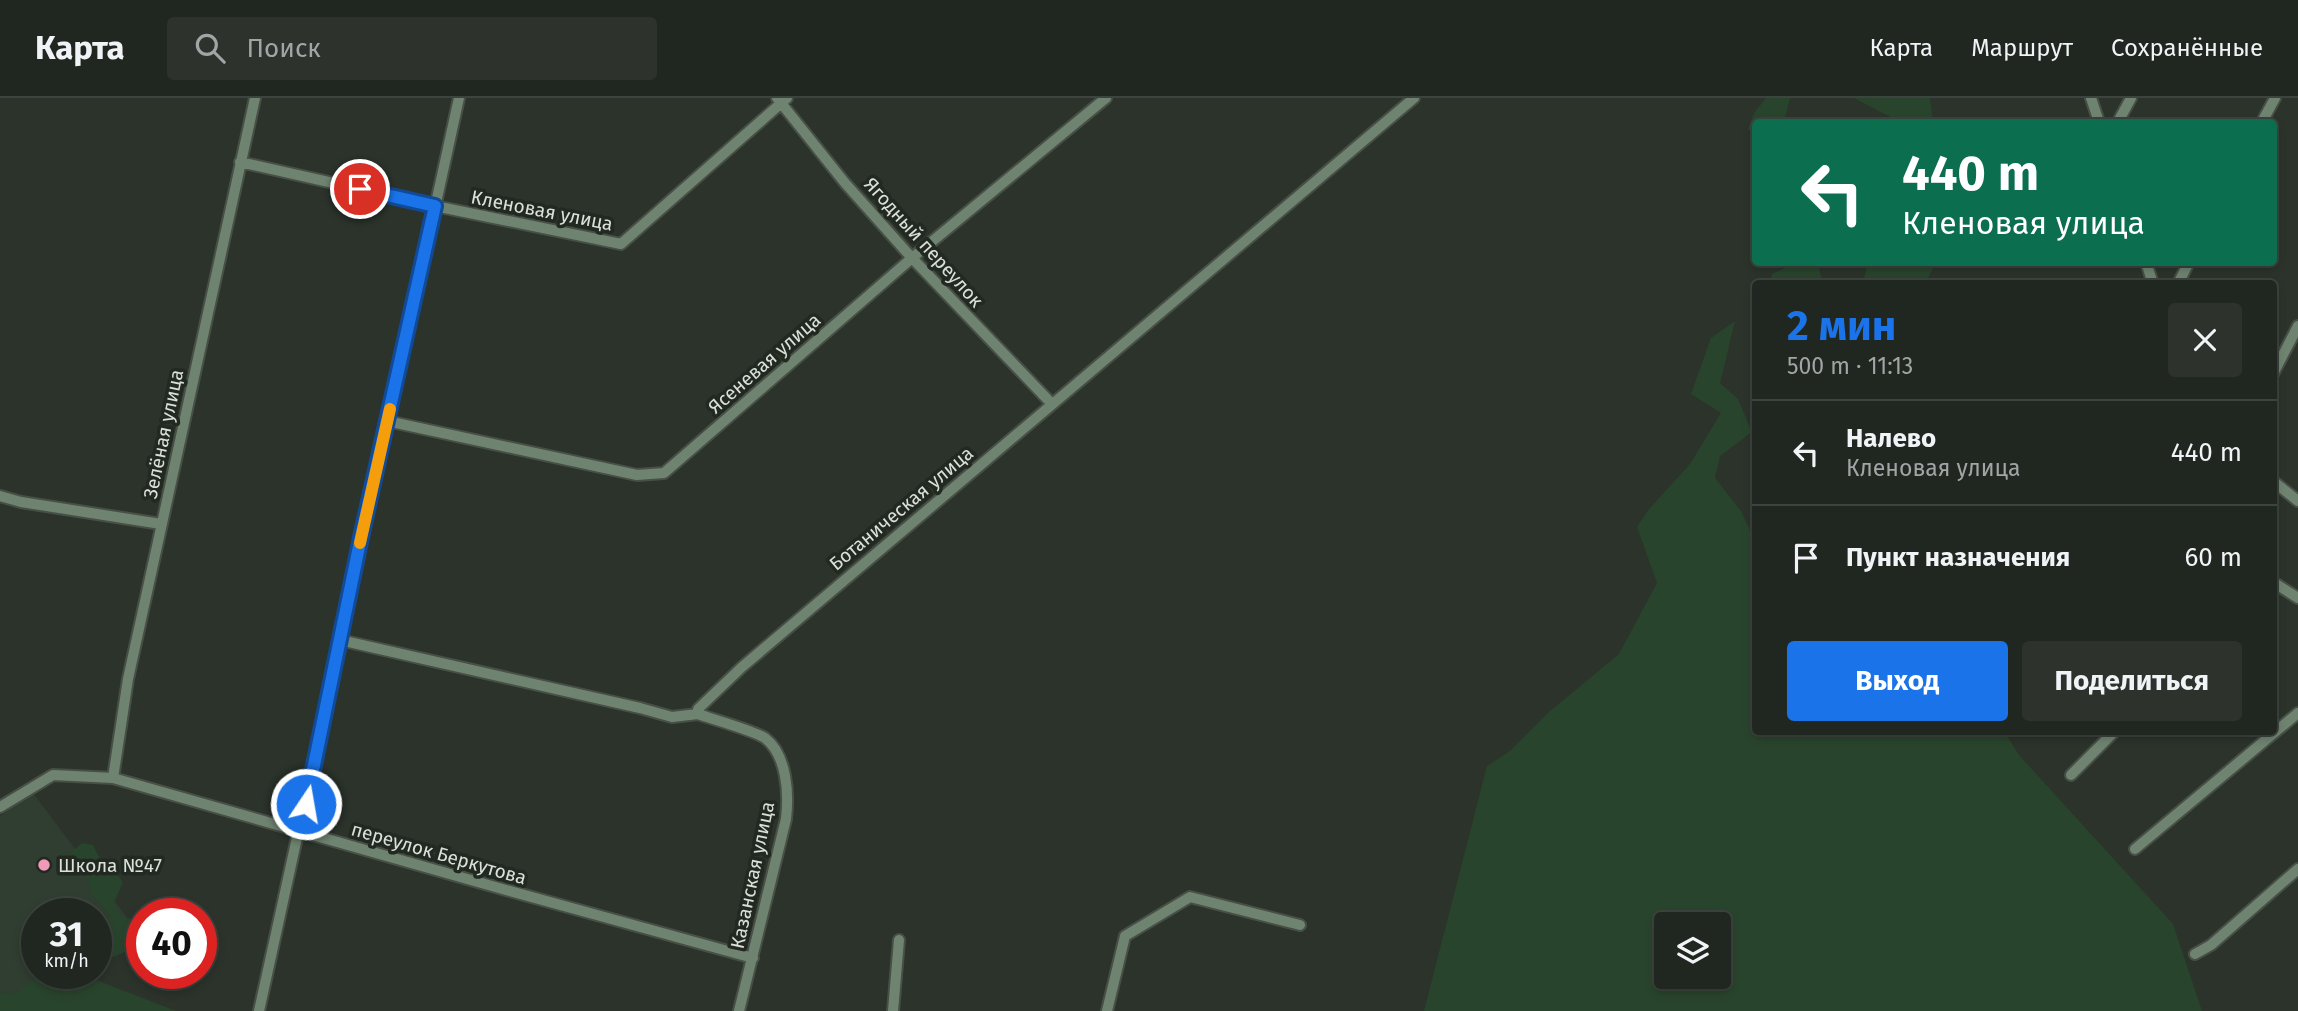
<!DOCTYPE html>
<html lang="ru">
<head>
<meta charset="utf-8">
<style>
	:root { --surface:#202620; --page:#2d322d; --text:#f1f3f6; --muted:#a2a5a5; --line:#3d433e; --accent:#1a73e8 }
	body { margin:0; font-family:"Fira Sans",sans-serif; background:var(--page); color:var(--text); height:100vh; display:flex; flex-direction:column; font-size:26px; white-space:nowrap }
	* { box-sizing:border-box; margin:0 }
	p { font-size:23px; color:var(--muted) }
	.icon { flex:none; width:38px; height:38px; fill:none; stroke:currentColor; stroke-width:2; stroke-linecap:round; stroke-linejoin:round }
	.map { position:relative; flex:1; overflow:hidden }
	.sheet { position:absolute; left:1752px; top:182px; width:525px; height:455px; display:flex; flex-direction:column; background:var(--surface); border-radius:7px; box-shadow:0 4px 10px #0003,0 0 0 2px var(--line) }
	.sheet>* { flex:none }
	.guide { position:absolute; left:1752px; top:21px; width:525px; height:147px; border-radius:7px; box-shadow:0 4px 10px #0003,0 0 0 2px var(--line); background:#0b6e4f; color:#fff; overflow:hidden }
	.tools { position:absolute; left:1654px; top:814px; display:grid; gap:14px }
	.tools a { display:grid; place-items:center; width:77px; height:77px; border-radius:7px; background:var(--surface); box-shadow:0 4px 10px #0003,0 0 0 2px var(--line); font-size:35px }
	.speed { position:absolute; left:21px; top:800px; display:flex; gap:14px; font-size:35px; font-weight:700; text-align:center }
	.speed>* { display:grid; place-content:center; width:91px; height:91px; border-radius:50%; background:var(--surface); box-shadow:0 4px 10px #0003,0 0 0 2px var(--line); line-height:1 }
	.speed small { font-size:18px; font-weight:400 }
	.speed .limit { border:10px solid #d22; background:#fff; color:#111 }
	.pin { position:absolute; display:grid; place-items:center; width:60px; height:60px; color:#fff; margin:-30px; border:4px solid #fff; border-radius:50%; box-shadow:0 2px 7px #0007 }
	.me { position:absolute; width:77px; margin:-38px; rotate:12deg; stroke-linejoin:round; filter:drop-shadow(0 0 5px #0008) }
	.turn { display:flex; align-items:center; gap:24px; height:147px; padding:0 35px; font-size:32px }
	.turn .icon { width:91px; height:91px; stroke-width:2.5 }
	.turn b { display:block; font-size:49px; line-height:60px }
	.round { display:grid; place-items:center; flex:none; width:74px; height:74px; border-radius:7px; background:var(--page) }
	.summary { display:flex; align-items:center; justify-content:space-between; height:119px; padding:0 35px }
	h1 { font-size:42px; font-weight:700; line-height:52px; color:var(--accent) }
	.button { display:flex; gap:14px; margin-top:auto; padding:14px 35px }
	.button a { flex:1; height:80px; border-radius:7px; background:var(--accent); color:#fff; font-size:28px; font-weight:700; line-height:80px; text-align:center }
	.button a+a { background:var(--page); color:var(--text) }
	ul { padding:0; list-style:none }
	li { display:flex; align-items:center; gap:21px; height:105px; padding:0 35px; border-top:2px solid var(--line) }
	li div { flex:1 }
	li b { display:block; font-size:26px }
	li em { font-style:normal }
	header { display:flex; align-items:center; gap:42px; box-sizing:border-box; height:98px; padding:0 35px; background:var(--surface); border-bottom:2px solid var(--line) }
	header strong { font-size:33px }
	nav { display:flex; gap:38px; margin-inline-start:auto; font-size:24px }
	.search { width:490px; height:63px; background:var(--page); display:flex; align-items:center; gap:18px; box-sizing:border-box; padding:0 24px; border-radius:7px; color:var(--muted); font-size:26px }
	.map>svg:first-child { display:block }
	.built { fill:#303d31 }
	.green { fill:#29442c; fill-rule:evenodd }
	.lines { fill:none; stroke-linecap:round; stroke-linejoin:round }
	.minor-casing { stroke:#474f47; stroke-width:14 }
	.minor { stroke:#6f8470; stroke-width:10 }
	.route-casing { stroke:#114b97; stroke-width:18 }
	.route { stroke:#1a73e8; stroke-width:12 }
	.slow { stroke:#f59e0b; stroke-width:12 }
	.poi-dot { fill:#ef9ab8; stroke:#212921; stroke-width:2.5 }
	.labels { text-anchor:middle; stroke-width:7; stroke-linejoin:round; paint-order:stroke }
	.street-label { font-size:19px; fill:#dbe0db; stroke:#212921 }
	.poi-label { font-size:19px; fill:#dbe0db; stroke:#212921; text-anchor:start }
</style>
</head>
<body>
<header>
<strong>Карта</strong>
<div class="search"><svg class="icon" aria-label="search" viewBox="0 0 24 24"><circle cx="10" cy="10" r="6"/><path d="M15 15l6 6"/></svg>Поиск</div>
<nav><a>Карта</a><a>Маршрут</a><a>Сохранённые</a></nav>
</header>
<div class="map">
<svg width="2298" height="913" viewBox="0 0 2298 913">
	<rect width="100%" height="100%" fill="#2b332b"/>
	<path class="built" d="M33 695 128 821 96 846V816H37V875H57L7 913H0V718Z"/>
	<path class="green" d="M1766 0H1790L1784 24H1755V39L1748 31 1754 15Z
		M1854 0H1930L1933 24H1900Z
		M1868 164 1930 165 1933 170 1926 185H1863Z
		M1795 165 1818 167 1823 185H1769L1772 176Z
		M1735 223 1720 285 1738 301 1752 334 1720 358 1715 380 1741 413 1755 443V634H2005L2018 656 2173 826 2202 913H1424L1487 668 1510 653 1549 614 1619 556 1657 485 1637 429 1649 411 1690 366 1721 315 1691 296 1711 240ZM1666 826H1718V878H1666Z
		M82 745 93 747 105 770 113 771 123 784 114 805 122 818 142 825V848L136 849 96 866V829L111 818 93 798 86 777 73 771 70 755Z
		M41 875H78L176 913H0V896L17 894Z"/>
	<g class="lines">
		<defs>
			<path id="minor" d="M777 0 845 85 912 160 1051 305
				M2091 0 2099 24
				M2118 24 2131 0
				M2262 24 2275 0
				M240 64 435 108 621 146 787 0
				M2146 164 2153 186
				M2178 186 2189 164
				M2273 276 2298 228
				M387 323 637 377 664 375 912 160 1106 0
				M2273 383 2298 403
				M0 398 21 404 161 426
				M2273 484 2298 500
				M340 542 640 610 672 619 698 616V611L742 569 1414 0
				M698 616C712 621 755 633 765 640 787 657 789 695 786 721L739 913
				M2071 677 2114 634
				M113 680 128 581 255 0
				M0 709 53 677 113 680 506 792 753 860
				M2135 751 2298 615
				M2195 856 2211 847 2298 771
				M259 913 459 0
				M893 913 899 842
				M1107 913 1125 838 1190 799 1300 827"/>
		</defs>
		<use href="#minor" class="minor-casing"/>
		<use href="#minor" class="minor"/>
	</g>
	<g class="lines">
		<defs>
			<path id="route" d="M306 706 361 439 435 108 360 91"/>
		</defs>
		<use href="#route" class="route-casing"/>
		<use href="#route" class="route"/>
		<path class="slow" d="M360 445 390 311"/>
	</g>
	<circle class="poi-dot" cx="44" cy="767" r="7"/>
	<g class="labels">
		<g class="street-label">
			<text transform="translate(542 112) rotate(11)" y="7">Кленовая улица</text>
			<text transform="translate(924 144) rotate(48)" y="7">Ягодный переулок</text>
			<text transform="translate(764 265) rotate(-41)" y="7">Ясеневая улица</text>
			<text transform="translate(163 336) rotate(-78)" y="7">Зелёная улица</text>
			<text transform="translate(901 410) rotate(-40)" y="7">Ботаническая улица</text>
			<text transform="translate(439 755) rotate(16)" y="7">переулок Беркутова</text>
			<text transform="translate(752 777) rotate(-78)" y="7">Казанская улица</text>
		</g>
		<g class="poi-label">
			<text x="58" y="774">Школа №47</text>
		</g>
	</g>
</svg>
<div class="tools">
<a><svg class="icon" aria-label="layers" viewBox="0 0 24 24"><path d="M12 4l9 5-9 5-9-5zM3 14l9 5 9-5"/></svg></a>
</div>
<div class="speed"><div>31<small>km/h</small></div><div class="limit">40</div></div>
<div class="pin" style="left:360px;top:91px;background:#d93025"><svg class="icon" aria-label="arrive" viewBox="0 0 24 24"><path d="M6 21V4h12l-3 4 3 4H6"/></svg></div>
<svg class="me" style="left:306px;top:706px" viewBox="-20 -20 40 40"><circle r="17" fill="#1a73e8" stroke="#fff" stroke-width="3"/><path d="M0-11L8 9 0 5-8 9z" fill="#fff"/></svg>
<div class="guide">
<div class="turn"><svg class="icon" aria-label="left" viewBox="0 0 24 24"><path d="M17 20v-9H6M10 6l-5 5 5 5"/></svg><div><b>440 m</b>Кленовая улица</div></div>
</div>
<section class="sheet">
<div class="summary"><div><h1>2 мин</h1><p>500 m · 11:13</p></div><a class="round"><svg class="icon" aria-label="close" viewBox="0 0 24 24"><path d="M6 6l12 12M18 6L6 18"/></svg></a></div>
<ul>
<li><svg class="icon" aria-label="left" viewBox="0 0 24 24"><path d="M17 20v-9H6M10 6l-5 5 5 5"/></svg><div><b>Налево</b><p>Кленовая улица</p></div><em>440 m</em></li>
<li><svg class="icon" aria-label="arrive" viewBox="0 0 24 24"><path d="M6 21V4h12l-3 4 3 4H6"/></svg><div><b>Пункт назначения</b></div><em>60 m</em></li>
</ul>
<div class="button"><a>Выход</a><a>Поделиться</a></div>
</section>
</div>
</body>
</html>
